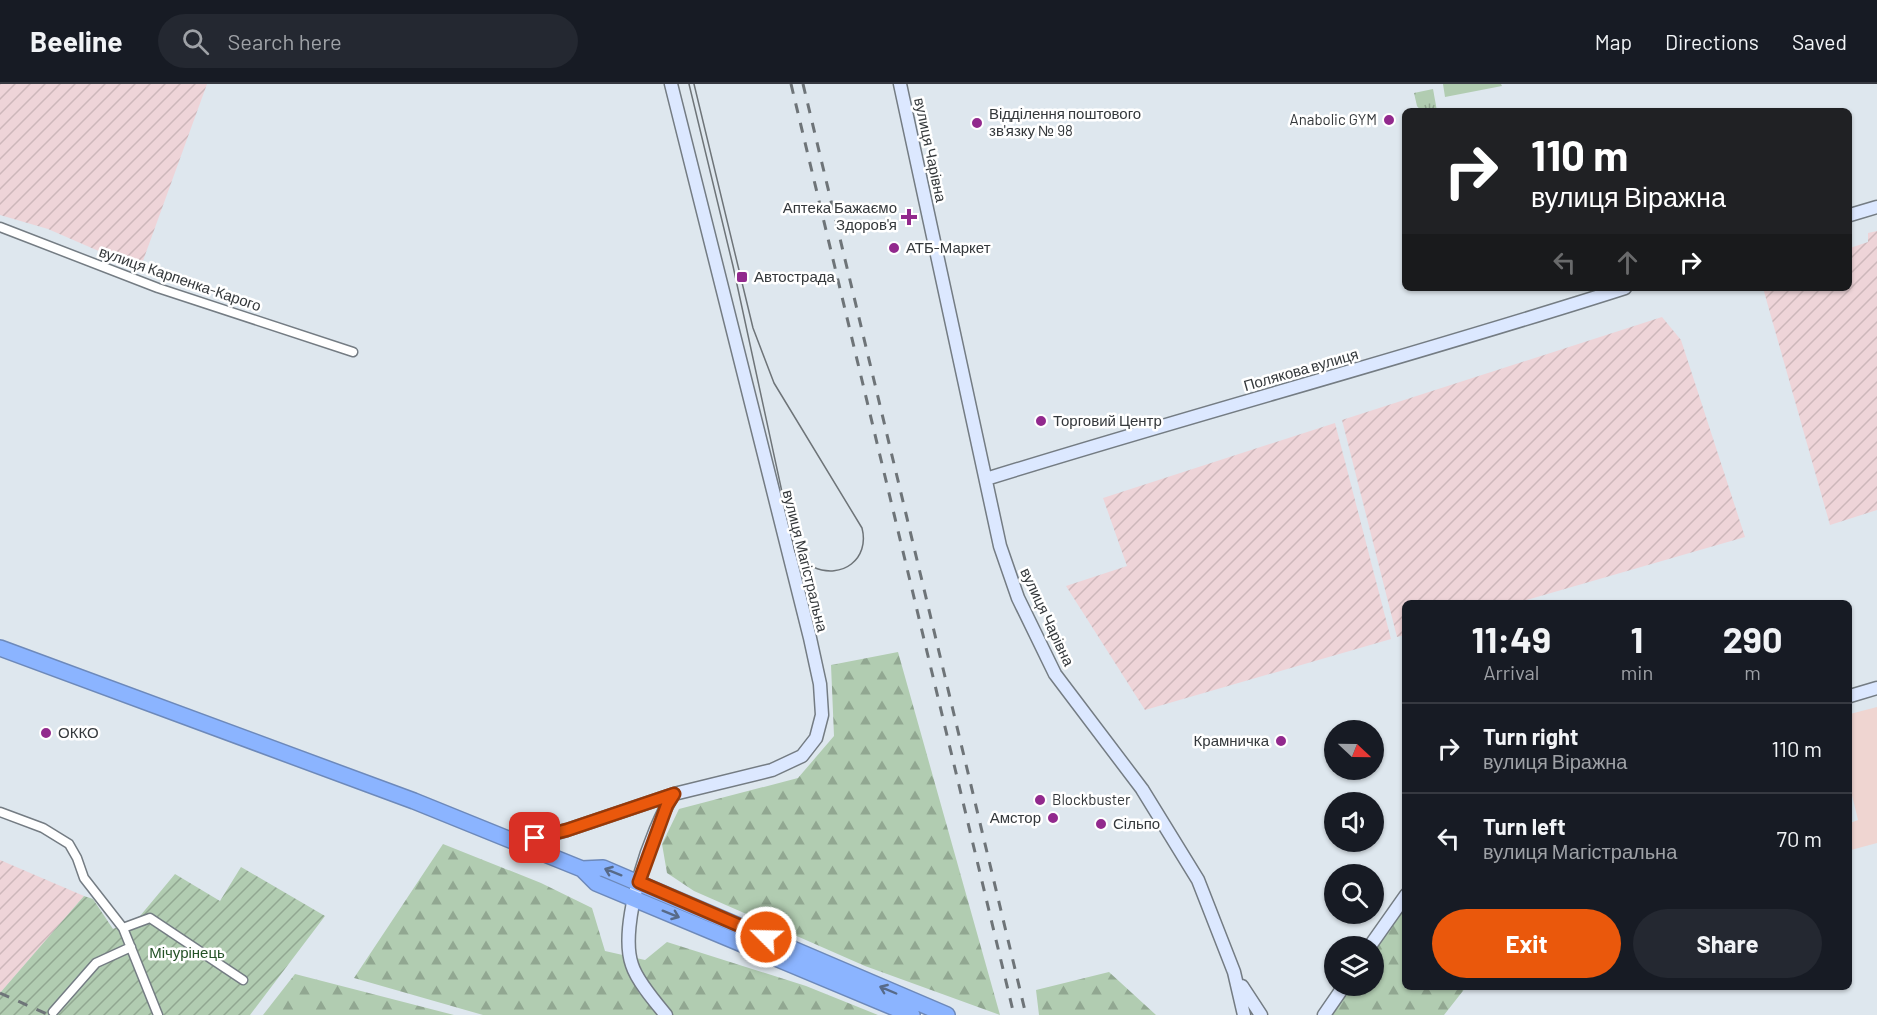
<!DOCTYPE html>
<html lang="en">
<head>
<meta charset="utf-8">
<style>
	:root { --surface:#171b24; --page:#242831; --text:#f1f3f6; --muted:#9ea1a6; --line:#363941; --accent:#ea580c }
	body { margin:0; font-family:Barlow,sans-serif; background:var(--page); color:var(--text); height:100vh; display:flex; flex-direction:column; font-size:22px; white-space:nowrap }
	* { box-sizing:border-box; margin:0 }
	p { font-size:20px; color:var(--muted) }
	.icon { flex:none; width:33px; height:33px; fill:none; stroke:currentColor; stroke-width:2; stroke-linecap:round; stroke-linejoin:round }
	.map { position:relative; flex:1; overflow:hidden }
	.panel { position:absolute; left:1402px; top:516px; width:450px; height:390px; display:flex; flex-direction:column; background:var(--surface); border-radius:9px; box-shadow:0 2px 4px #0004 }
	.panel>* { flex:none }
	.guide { position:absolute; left:1402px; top:24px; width:450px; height:183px; border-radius:9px; box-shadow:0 2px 4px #0004; background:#202124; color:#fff; overflow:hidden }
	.needle { width:39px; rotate:112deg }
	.buttons { position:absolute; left:1324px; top:636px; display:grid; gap:12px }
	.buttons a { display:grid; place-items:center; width:60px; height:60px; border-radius:50%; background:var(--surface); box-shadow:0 2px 4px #0004; font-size:30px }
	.pin { position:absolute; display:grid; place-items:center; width:51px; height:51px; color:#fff; margin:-26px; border-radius:12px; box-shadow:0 3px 9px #0006 }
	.me { position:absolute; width:66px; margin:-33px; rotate:293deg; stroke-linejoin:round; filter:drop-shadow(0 0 4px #0008) }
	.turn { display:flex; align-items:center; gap:21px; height:126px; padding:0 30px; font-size:27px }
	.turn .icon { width:78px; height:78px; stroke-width:2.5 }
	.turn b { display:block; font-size:42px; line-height:51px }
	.lanes { display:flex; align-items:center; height:57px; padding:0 30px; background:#0003; justify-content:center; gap:30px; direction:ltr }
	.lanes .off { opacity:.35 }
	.eta { display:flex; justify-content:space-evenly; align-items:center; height:102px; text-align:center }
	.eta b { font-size:36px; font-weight:700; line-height:42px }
	.cta { display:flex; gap:12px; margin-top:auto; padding:12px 30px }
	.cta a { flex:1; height:69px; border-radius:36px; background:var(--accent); color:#fff; font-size:24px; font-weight:700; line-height:69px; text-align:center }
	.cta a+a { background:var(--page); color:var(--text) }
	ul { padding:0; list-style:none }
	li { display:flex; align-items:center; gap:18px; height:90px; padding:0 30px; border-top:2px solid var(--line) }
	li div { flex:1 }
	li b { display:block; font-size:22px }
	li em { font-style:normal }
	header { display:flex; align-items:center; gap:36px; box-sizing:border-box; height:84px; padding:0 30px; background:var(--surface); border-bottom:2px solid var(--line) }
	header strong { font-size:28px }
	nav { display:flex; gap:33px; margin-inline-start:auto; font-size:21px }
	.search { width:420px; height:54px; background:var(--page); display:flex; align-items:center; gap:15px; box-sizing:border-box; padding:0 21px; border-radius:33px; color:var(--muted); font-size:22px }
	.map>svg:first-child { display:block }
	.commercial { fill:#efd5d1 }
	.industrial { fill:url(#industrial-furrows) }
	.forest { fill:url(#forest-firs) }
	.park { fill:url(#park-tufts) }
	.garden { fill:url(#garden-furrows) }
	.pitch { fill:#b1ccb1 }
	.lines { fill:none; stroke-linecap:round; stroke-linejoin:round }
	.street-casing { stroke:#747c83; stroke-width:11 }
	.secondary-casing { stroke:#747c83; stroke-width:15 }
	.highway-casing { stroke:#6d89ba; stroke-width:18 }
	.street { stroke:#fff; stroke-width:8 }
	.secondary { stroke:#dce8ff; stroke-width:12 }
	.highway { stroke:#8bb4ff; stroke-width:15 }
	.tram { stroke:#6e7478; stroke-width:1.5 }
	.rail { stroke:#6e7478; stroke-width:3; stroke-dasharray:10 10; stroke-linecap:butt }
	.oneway { stroke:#576a89 }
	.route-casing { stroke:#983908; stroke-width:15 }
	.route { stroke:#ea580c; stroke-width:10 }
	.poi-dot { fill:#92298d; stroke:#fff; stroke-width:2 }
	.labels { text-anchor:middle; stroke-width:5; stroke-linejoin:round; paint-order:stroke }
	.poi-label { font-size:15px; fill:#34383b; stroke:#fff; text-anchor:start }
	.street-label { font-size:15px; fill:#34383b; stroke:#fff }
	.park-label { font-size:15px; fill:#255227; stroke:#fff }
</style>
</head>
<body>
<header>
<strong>Beeline</strong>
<div class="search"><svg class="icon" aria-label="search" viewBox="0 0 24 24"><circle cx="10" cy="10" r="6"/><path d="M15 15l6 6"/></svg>Search here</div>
<nav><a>Map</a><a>Directions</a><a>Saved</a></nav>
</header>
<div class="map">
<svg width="1877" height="931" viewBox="0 0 1877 931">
	<defs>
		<pattern id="industrial-furrows" width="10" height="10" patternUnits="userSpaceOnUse" patternTransform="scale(1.5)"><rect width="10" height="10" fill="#eed4d8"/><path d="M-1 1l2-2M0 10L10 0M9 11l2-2" fill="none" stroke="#cdb7ba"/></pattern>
		<pattern id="forest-firs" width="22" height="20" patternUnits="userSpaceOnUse" patternTransform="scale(1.5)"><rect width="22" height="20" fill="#b1ccb1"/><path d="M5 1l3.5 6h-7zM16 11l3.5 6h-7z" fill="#91a791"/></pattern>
		<pattern id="park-tufts" width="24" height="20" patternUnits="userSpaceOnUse" patternTransform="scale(1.5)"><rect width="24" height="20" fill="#b1ccb1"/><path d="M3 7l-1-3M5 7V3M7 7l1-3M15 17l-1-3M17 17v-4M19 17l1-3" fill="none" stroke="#91a791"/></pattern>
		<pattern id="garden-furrows" width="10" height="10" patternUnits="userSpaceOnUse" patternTransform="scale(1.5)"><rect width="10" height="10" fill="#b1ccb1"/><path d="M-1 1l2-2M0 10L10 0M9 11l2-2" fill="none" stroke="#91a791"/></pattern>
	</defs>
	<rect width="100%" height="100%" fill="#dee7ee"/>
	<path class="commercial" d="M1877 623V759L1851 766 1850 739 1858 736 1850 703V630Z"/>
	<path class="industrial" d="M0 0H207L140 185 48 145 0 131Z
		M1877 147V426L1830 441 1763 204H1850V164L1868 158V149Z
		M1662 233 1681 256 1745 453 1516 519H1406L1405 551 1397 553 1342 336Z
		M1335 339 1391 555 1145 626 1066 502 1127 482 1103 414Z
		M0 776 84 812 0 909Z"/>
	<path class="forest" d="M898 568 1000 931 865 882 694 807 667 789 662 760 679 725 798 694 834 652 831 581Z
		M443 760 541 799 592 824 605 867 645 876 667 858 806 902 878 931H483L354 894Z
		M1405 822 1406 903H1466L1444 931H1332L1352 902H1374V869Z
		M1109 888 1156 931H1039L1036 906Z
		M295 890 454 931H263Z"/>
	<path class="park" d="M1433 5 1437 27H1421L1417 22 1414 9Z"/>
	<path class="garden" d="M241 783 325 832 250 931H0V909L84 812 93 815 113 845 140 832 175 790 220 817Z"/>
	<path class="pitch" d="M1443 0H1501L1502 2 1445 13Z"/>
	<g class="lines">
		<defs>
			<path id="street" d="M0 143 158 204 353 268
				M0 728 43 744 69 760 77 774 84 794 123 844 158 931
				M123 844 150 834 243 896
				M53 928 96 879 131 863"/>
			<path id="secondary" d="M900 0 1000 462 1018 514 1055 590 1142 705 1198 796 1234 888 1244 931
				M1850 131 1877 123
				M986 395C1198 329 1413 272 1625 204
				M1850 612 1877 604
				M520 759 567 746 674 710 772 686 802 672 816 654 822 631 820 600 810 554 671 0
				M1370 862 1406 811
				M1242 902 1261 931
				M666 931C656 919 637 897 632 881 618 842 651 744 674 710
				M1324 931 1344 902"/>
			<path id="highway" d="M0 564 414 717 582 785 596 799 912 931
				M582 785 603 784 947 931"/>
		</defs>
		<use href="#street" class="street-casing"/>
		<use href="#secondary" class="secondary-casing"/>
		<use href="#highway" class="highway-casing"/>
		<use href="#street" class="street"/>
		<use href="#secondary" class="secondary"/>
		<use href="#highway" class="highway"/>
		<path class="tram" d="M689 0 733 182 795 468C801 474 805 480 813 483 842 496 870 475 862 444L774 299 753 244 694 0"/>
		<path class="rail" d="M791 0 1014 931
			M803 0 1026 931
			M0 909 49 931"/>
	</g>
	<defs><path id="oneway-shaft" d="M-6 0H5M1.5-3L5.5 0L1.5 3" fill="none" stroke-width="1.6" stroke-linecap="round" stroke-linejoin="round" transform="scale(1.5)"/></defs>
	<g class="oneway">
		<use href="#oneway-shaft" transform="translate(613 788) rotate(-158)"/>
		<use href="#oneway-shaft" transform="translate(671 830) rotate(22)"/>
		<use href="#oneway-shaft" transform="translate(888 906) rotate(-157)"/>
	</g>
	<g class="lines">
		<defs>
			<path id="route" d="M535 754 567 746 674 710 667 721 639 798 766 853"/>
		</defs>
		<use href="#route" class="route-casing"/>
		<use href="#route" class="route"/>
	</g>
	<g class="poi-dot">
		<circle cx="1389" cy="36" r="6"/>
		<circle cx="977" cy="39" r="6"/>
		<path d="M906 124h6v6h6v6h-6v6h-6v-6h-6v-6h6z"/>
		<circle cx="894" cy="164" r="6"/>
		<rect x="736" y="187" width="12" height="12" rx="3"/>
		<circle cx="1041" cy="337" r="6"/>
		<circle cx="46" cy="649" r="6"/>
		<circle cx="1281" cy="657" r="6"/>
		<circle cx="1040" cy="716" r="6"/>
		<circle cx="1053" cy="734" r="6"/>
		<circle cx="1101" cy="740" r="6"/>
	</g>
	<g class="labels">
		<g class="poi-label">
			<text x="989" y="35">Відділення поштового<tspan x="989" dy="17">зв'язку № 98</tspan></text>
			<text x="1377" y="41" text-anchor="end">Anabolic GYM</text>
			<text x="897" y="129" text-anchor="end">Аптека Бажаємо<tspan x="897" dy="17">Здоров'я</tspan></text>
			<text x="906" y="169">АТБ-Маркет</text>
			<text x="754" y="198">Автострада</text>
			<text x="1053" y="342">Торговий Центр</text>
			<text x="58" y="654">ОККО</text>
			<text x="1269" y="662" text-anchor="end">Крамничка</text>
			<text x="1052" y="721">Blockbuster</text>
			<text x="1041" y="739" text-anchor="end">Амстор</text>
			<text x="1113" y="745">Сільпо</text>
		</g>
		<g class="street-label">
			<text transform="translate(930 66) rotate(78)" y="5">вулиця Чарівна</text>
			<text transform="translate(180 195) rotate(19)" y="5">вулиця Карпенка-Карого</text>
			<text transform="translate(1301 286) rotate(-16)" y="5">Полякова вулиця</text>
			<text transform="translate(805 477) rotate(76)" y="5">вулиця Магістральна</text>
			<text transform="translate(1047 533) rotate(65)" y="5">вулиця Чарівна</text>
		</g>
		<g class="park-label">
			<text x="187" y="874">Мічурінець</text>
		</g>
	</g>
</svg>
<div class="buttons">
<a><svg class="needle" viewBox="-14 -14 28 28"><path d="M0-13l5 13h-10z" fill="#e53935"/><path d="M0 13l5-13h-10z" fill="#9ea1a6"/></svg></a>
<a><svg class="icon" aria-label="sound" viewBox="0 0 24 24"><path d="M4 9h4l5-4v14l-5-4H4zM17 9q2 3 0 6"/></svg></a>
<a><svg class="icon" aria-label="search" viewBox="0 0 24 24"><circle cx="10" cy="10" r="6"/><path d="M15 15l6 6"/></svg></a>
<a><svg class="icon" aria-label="layers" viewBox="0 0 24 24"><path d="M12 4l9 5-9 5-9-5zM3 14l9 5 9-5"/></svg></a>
</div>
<div class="pin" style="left:535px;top:754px;background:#d93025"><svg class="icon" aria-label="arrive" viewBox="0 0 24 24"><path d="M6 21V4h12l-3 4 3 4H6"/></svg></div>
<svg class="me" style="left:766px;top:853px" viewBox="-20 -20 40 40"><circle r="17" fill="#ea580c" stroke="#fff" stroke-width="3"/><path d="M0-11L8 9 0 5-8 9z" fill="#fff"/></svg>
<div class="guide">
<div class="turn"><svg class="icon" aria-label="right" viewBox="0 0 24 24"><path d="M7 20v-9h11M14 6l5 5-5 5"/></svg><div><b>110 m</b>вулиця Віражна</div></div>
<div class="lanes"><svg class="icon off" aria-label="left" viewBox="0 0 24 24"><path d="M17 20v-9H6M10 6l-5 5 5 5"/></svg><svg class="icon off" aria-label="ahead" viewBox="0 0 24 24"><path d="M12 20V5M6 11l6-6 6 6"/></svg><svg class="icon" aria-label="right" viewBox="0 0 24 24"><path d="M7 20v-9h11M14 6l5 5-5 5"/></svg></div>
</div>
<section class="panel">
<div class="eta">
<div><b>11:49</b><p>Arrival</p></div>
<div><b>1</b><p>min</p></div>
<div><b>290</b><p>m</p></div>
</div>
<ul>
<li><svg class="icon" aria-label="right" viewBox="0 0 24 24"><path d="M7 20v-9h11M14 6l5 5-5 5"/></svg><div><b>Turn right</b><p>вулиця Віражна</p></div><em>110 m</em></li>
<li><svg class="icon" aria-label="left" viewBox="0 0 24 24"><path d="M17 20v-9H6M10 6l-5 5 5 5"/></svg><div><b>Turn left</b><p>вулиця Магістральна</p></div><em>70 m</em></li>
</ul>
<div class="cta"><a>Exit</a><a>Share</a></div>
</section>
</div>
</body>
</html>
